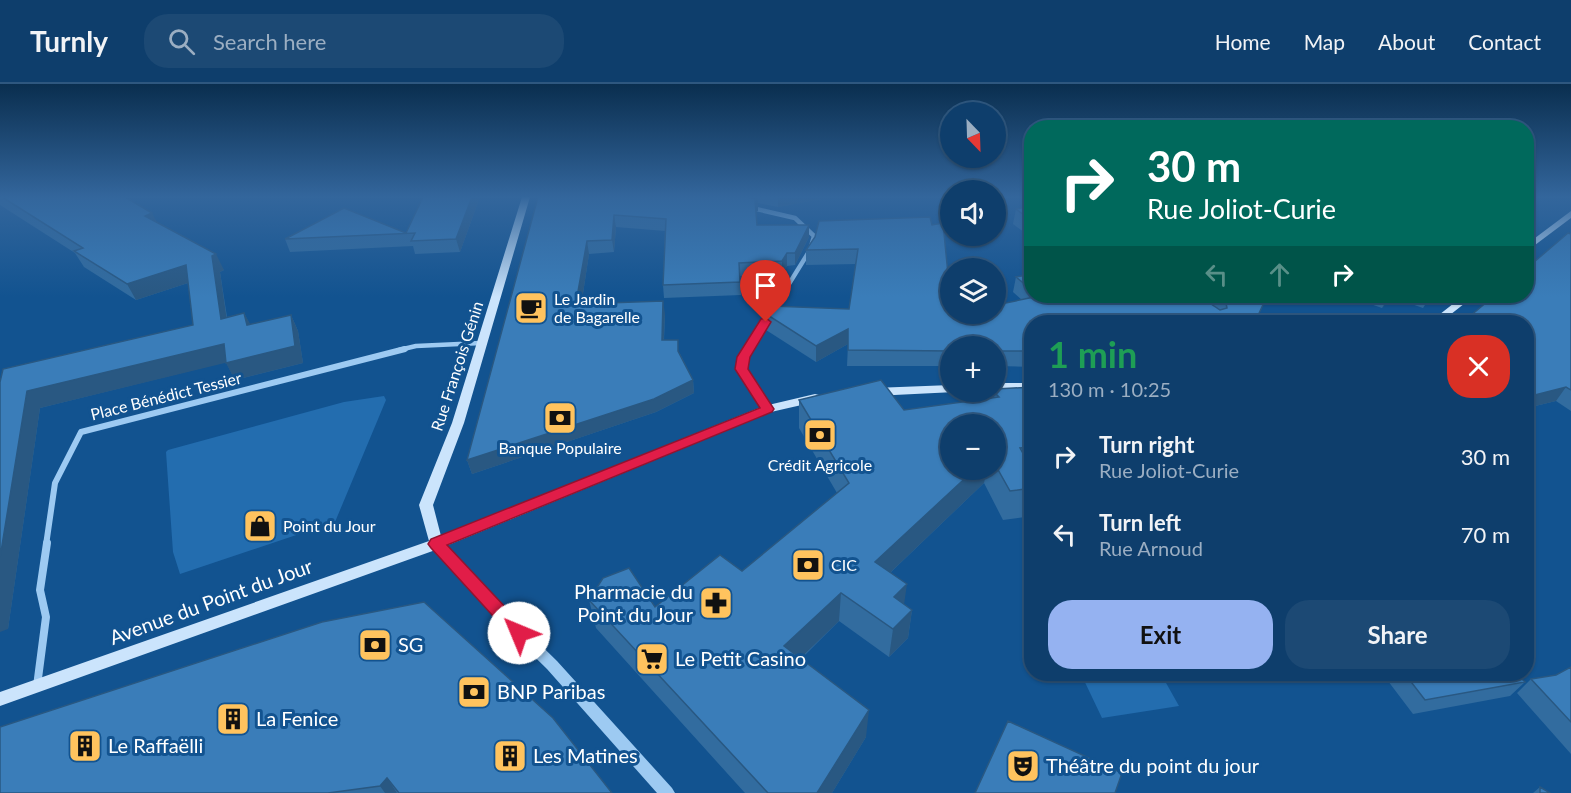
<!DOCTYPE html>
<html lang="en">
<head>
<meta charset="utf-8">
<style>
	:root { --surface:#0e3e6c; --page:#1c4974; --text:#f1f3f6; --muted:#9baec2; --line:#2e577f; --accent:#95b2f1 }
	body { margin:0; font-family:Lato,sans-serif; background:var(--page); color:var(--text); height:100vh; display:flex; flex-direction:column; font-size:22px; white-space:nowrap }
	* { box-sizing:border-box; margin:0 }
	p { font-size:20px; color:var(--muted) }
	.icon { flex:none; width:33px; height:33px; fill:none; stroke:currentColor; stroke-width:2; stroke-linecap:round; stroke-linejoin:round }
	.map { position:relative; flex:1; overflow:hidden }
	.drawer { position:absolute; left:1024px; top:231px; width:510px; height:366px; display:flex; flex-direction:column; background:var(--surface); border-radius:24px; box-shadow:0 2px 4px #0004,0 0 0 2px var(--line) }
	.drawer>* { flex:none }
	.top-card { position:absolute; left:1024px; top:36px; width:510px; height:183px; border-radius:24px; box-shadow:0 2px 4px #0004,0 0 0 2px var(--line); background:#00695c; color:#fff; overflow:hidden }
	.needle { width:39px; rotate:157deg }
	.fabs { position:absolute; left:940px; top:18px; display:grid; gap:12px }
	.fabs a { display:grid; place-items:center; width:66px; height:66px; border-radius:50%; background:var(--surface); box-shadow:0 2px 4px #0004,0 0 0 2px var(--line); font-size:30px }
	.pin { position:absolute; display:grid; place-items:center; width:51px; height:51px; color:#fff; margin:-62px -26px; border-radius:50% 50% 50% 0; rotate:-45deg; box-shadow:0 0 6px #0007 }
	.pin .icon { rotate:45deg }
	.me { position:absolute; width:66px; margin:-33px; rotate:315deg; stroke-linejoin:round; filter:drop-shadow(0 0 4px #0008) }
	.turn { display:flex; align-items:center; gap:21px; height:126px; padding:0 24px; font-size:27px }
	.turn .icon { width:78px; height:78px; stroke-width:2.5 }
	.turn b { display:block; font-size:42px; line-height:51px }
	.lanes { display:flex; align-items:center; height:57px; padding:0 24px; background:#0003; justify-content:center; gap:30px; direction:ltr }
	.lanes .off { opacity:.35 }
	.round { display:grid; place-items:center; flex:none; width:63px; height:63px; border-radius:24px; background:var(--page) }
	.summary { display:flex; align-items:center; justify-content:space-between; height:102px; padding:0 24px }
	h1 { font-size:36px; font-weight:700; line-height:45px; color:#1e9e55 }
	.action { display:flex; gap:12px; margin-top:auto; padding:12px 24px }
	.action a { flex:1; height:69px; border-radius:24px; background:var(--accent); color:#111; font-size:24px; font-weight:700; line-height:69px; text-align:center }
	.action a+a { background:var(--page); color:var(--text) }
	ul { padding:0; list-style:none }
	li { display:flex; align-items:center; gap:18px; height:78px; padding:0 24px }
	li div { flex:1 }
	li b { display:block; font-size:22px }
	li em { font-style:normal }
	header { display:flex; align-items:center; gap:36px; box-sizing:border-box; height:84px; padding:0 30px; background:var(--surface); border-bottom:2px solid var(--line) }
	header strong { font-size:28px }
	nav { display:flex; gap:33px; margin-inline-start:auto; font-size:21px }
	.search { width:420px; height:54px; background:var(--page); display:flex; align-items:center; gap:15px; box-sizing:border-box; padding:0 21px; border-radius:24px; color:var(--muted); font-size:22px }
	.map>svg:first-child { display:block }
	.green { fill:#236daf }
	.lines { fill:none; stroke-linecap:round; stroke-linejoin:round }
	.minor-far2 { stroke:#9dcaf2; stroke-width:4.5 }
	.minor-far1 { stroke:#9dcaf2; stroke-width:6 }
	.minor { stroke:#9dcaf2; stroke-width:8 }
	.tertiary { fill:#9dcaf2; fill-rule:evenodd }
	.secondary { fill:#cbe4fc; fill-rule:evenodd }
	.wall { fill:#326c9f; fill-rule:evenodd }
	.shaded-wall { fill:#295882 }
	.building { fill:#3a7db9; stroke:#295882; stroke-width:1.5 }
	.route { fill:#e11d48; stroke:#92132f; stroke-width:1.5 }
	.labels { text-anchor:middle; stroke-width:6; stroke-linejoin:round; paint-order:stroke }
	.poi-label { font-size:16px; fill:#fff; stroke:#125390; text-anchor:start }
	.street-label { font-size:16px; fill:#fff; stroke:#125390 }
	.near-poi-label { font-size:20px; fill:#fff; stroke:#125390; text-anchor:start }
	.near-street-label { font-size:20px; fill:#fff; stroke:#125390 }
</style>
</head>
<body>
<header>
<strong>Turnly</strong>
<div class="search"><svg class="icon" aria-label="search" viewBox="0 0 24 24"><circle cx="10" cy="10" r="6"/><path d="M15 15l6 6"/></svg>Search here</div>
<nav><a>Home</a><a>Map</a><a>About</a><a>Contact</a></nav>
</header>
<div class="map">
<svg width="1571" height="709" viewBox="0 0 1571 709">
	<rect width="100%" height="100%" fill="#125390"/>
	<path class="green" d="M384 312 386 316 335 438 180 490 173 468 166 368 168 366 344 318Z
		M1081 590H1161L1179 622 1102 634Z"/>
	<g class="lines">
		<path class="minor-far2" d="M399 266 416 262 481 259
			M748 266 810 166 814 152 795 134 752 124"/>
		<path class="minor-far1" d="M749 265C735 287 754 307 768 325
			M46 461 55 399 81 348 405 265"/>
		<path class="minor" d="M37 602 46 533 40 506 47 459"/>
		<path class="tertiary" d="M436 455 440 457 508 529 557 577 672 704 675 709H657L547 585 498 537 432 463 430 460 432 457Z"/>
		<path class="secondary" d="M522 113H530L464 339 433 421 441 452 764 322 815 310 819 311 821 314 819 317 771 328 441 464 0 622V608L429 457 419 421 452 339Z
			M1571 127V134L1527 167V160Z
			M1463 212H1474L1441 238H1430Z
			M996 299H1032V307H996Z
			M951 301V308H955L874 312 868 308 874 304Z"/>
	</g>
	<path class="wall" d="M0 113H125L156 138 224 186 220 188 227 233 244 229 250 241 291 231 298 247 303 279 235 296 226 278 40 324 8 545 0 298 193 241 188 199 136 216 84 183 75 169 0 121Z
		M480 113 460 168 415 170 413 162 290 168 285 155 406 149Z
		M538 113H833L778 123 758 119V127H756L757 141H809V153L795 181 787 182 782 190 740 192 741 211 664 214 663 201 665 147 616 143 614 168 589 170 582 216V220L665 230 664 256 680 270 693 296 694 309 656 328 472 390 467 376Z
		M1032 122V154L1013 140 1016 125Z
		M819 137 952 231 1022 216 1013 208 1016 193 1032 190V212H1267L1255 238H1032V283L996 282V262H951V282H847L848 260 816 278 766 246V230L849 225 856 180 806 181V166L815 153Z
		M1571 150V327L1556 317 1527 324V238Z
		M1347 212H1431L1423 224 1391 213 1382 224Z
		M1032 303V432L1003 436 984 399 890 489 904 520 912 526 908 554 889 573 839 537 801 575 866 653 832 709H745L596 544 589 516 655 523 742 487 837 409 799 344V316L904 326 990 314 991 308ZM996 340V386H951Z
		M1571 583V670L1517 609 1531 595 1556 591Z
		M1377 590H1517L1525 598 1510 612 1413 630 1388 597Z
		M0 643 612 709H0Z
		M1540 703 1550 709H1533Z"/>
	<path class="shaded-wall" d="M472 113H480L460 168 456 155Z
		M778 113H833L778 123Z
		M758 115V127L755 128V116Z
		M152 129 160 144 145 132Z
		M614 131 616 143 614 168 612 156Z
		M809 141V153L795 181V169Z
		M587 157 589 170 582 216 583 226 577 213Z
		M787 169V182L782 190V177Z
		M216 170 224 186 220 188 229 251 221 235 212 172Z
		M186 181 194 197 136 216 127 200Z
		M1389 212H1392L1382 224Z
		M663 217 665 230 663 270 662 256Z
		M244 229 253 245 247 241Z
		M291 231 298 247 303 279 235 296 226 279Z
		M848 245V260L816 278V262Z
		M224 260 233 277 40 324 8 545 0 548V474L27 307Z
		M693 296 694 309 656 328 472 390 467 376Z
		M1566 303 1556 317 1527 324V313Z
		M974 386H987L984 399 872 506 875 478Z
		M907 500 903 528 894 513Z
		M841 509 839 537 784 590V562Z
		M912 526 908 554 889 573 893 545Z
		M869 626 866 653 832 709H817Z
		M387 694 397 709H385L380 702Z"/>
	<path class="building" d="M2 113H125L152 129 145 132 216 170 212 172 221 235 244 229 247 241 291 231 295 262 226 279 224 260 27 307 0 474V298L3 285 193 241 186 181 127 200 74 167 83 164Z
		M423 113H472L456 155 411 157 415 149 285 155 344 124 406 149Z
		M538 113H745L758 115 755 116 757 141H809L795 169H787L782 177 739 179 740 198 663 201 666 135 614 131 612 156 587 157 577 213H581L580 220 663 217 662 256H678V267L693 296 654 315 467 376Z
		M1032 122V137L1016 125Z
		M930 133 932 141 943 139 952 231 958 230H996V221L1039 212H1038H1199L1220 226 1227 224 1226 219 1215 212H1267L1255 238H1032V267H996V262H951V267L848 266V245L816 262 766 230 771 222 849 225 858 165 806 166 815 153 819 137Z
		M1568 149 1571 150V306L1566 303 1527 313V238H1463L1494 212H1527V184Z
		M1032 190V206L1016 193Z
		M881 296 904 326 999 313 994 308H996V305L1032 303V363L1020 364 1032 386V404L1010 407 996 382V340H951V386H974L875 478 907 500 894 513 912 526 893 545 841 509 784 562 869 626 817 709H768L589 516 603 494 629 484 655 523 720 471 742 487 849 399 799 316Z
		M424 518 553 634 612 709H399L387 694 380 702 328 709H0V643L322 538Z
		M1571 583V638L1531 595 1556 591Z
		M1405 590H1517L1525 598 1425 616Z
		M1008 637 1122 689 1115 709H975Z
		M1540 703 1550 709H1540Z"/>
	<linearGradient id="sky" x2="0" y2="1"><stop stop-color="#0a2e4f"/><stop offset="0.53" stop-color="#33669c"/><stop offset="1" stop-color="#33669c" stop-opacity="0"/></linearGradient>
	<rect width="1571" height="213" fill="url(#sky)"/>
	<path class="route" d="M766 234 771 238 750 273 748 285 774 325 772 328 447 461 525 544 528 549 525 554H513L431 464 428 460 431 455 760 324 735 285 737 273 761 235Z"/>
	<defs>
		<symbol id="cafe-square" viewBox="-11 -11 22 22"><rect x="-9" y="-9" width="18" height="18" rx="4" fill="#ffc35e" stroke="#125390"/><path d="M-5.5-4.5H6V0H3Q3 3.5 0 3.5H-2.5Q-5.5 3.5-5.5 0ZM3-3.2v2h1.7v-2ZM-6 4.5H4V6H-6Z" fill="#111"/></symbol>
		<symbol id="bank-square" viewBox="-11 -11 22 22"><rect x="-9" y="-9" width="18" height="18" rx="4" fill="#ffc35e" stroke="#125390"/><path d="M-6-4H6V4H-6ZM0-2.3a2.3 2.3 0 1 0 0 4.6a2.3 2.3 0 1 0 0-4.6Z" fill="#111"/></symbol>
		<symbol id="shop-square" viewBox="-11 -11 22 22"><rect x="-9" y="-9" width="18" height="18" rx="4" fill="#ffc35e" stroke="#125390"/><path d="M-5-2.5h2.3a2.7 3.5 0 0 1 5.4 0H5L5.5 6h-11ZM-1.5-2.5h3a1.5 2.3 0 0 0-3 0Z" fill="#111"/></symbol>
		<symbol id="pharmacy-square" viewBox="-11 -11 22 22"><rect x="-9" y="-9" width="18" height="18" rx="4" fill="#ffc35e" stroke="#125390"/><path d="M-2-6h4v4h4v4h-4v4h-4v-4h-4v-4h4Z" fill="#111"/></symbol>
		<symbol id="supermarket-square" viewBox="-11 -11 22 22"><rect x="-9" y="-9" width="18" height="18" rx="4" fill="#ffc35e" stroke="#125390"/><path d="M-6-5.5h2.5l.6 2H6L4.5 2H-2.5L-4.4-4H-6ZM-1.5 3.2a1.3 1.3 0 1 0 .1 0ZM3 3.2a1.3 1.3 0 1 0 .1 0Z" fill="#111"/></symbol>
		<symbol id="building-square" viewBox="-11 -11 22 22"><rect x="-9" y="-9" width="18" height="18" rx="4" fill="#ffc35e" stroke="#125390"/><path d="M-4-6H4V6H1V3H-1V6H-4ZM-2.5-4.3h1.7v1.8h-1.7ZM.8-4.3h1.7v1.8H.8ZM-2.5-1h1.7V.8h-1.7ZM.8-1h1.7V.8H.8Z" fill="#111"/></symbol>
		<symbol id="theatre-square" viewBox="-11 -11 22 22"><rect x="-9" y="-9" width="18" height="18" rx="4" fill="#ffc35e" stroke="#125390"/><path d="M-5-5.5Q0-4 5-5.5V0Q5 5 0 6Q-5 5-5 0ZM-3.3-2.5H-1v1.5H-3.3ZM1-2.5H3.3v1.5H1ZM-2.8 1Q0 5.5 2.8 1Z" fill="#111"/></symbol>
	</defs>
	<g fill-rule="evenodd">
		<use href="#cafe-square" x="512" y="205" width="38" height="38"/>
		<use href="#bank-square" x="541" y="315" width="38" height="38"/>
		<use href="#bank-square" x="801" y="332" width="38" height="38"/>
		<use href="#shop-square" x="241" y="423" width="38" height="38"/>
		<use href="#bank-square" x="789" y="462" width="38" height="38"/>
		<use href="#pharmacy-square" x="697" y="500" width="38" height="38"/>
		<use href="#bank-square" x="356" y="542" width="38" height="38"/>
		<use href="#supermarket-square" x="633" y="556" width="38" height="38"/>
		<use href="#bank-square" x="455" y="589" width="38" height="38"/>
		<use href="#building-square" x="214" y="616" width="38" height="38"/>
		<use href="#building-square" x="66" y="643" width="38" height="38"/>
		<use href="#building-square" x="491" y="653" width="38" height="38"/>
		<use href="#theatre-square" x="1004" y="663" width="38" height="38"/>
	</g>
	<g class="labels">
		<g class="poi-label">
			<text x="554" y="221">Le Jardin<tspan x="554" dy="18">de Bagarelle</tspan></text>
			<text x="560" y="370" text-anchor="middle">Banque Populaire</text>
			<text x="820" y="387" text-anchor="middle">Crédit Agricole</text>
			<text x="283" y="448">Point du Jour</text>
			<text x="831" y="487">CIC</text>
		</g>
		<g class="street-label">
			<text transform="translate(457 282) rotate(-72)" y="6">Rue François Génin</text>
			<text transform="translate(166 312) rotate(-14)" y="6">Place Bénédict Tessier</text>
		</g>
		<g class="near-poi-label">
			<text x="693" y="515" text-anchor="end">Pharmacie du<tspan x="693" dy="23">Point du Jour</tspan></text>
			<text x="398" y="568">SG</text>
			<text x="675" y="582">Le Petit Casino</text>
			<text x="497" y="615">BNP Paribas</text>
			<text x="256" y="642">La Fenice</text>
			<text x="108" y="669">Le Raffaëlli</text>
			<text x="533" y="679">Les Matines</text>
			<text x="1046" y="689">Théâtre du point du jour</text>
		</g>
		<g class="near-street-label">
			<text transform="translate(211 518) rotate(-20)" y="7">Avenue du Point du Jour</text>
		</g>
	</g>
</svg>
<div class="fabs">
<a><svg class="needle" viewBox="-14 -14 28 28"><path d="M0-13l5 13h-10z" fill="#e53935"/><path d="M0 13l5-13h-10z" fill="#9baec2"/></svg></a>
<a><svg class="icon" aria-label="sound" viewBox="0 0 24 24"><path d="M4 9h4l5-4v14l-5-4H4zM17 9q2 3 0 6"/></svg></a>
<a><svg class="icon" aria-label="layers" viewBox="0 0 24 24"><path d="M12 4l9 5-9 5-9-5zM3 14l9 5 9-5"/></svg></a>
<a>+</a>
<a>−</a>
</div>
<div class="pin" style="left:766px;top:238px;background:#d93025"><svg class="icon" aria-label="arrive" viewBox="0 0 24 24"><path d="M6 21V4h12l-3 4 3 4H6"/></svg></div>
<svg class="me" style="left:519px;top:549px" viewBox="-20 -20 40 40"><circle r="19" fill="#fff"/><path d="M0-13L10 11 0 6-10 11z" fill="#e11d48"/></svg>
<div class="top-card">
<div class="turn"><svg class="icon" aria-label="right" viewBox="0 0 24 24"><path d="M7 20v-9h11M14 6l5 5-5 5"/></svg><div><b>30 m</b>Rue Joliot-Curie</div></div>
<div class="lanes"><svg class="icon off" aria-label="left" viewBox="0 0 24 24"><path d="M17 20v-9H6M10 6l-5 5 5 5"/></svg><svg class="icon off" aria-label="ahead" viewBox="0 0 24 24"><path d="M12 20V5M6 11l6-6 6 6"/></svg><svg class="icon" aria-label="right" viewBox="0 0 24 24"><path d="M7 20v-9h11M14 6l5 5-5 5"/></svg></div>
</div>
<section class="drawer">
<div class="summary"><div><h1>1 min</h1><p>130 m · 10:25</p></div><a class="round" style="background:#d93025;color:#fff"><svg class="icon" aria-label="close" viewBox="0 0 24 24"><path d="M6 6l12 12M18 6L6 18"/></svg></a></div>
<ul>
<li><svg class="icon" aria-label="right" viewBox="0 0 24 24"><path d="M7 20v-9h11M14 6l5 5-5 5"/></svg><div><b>Turn right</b><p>Rue Joliot-Curie</p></div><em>30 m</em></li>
<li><svg class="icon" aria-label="left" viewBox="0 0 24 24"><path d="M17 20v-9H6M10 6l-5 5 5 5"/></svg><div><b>Turn left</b><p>Rue Arnoud</p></div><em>70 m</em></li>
</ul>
<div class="action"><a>Exit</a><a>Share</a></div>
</section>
</div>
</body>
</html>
